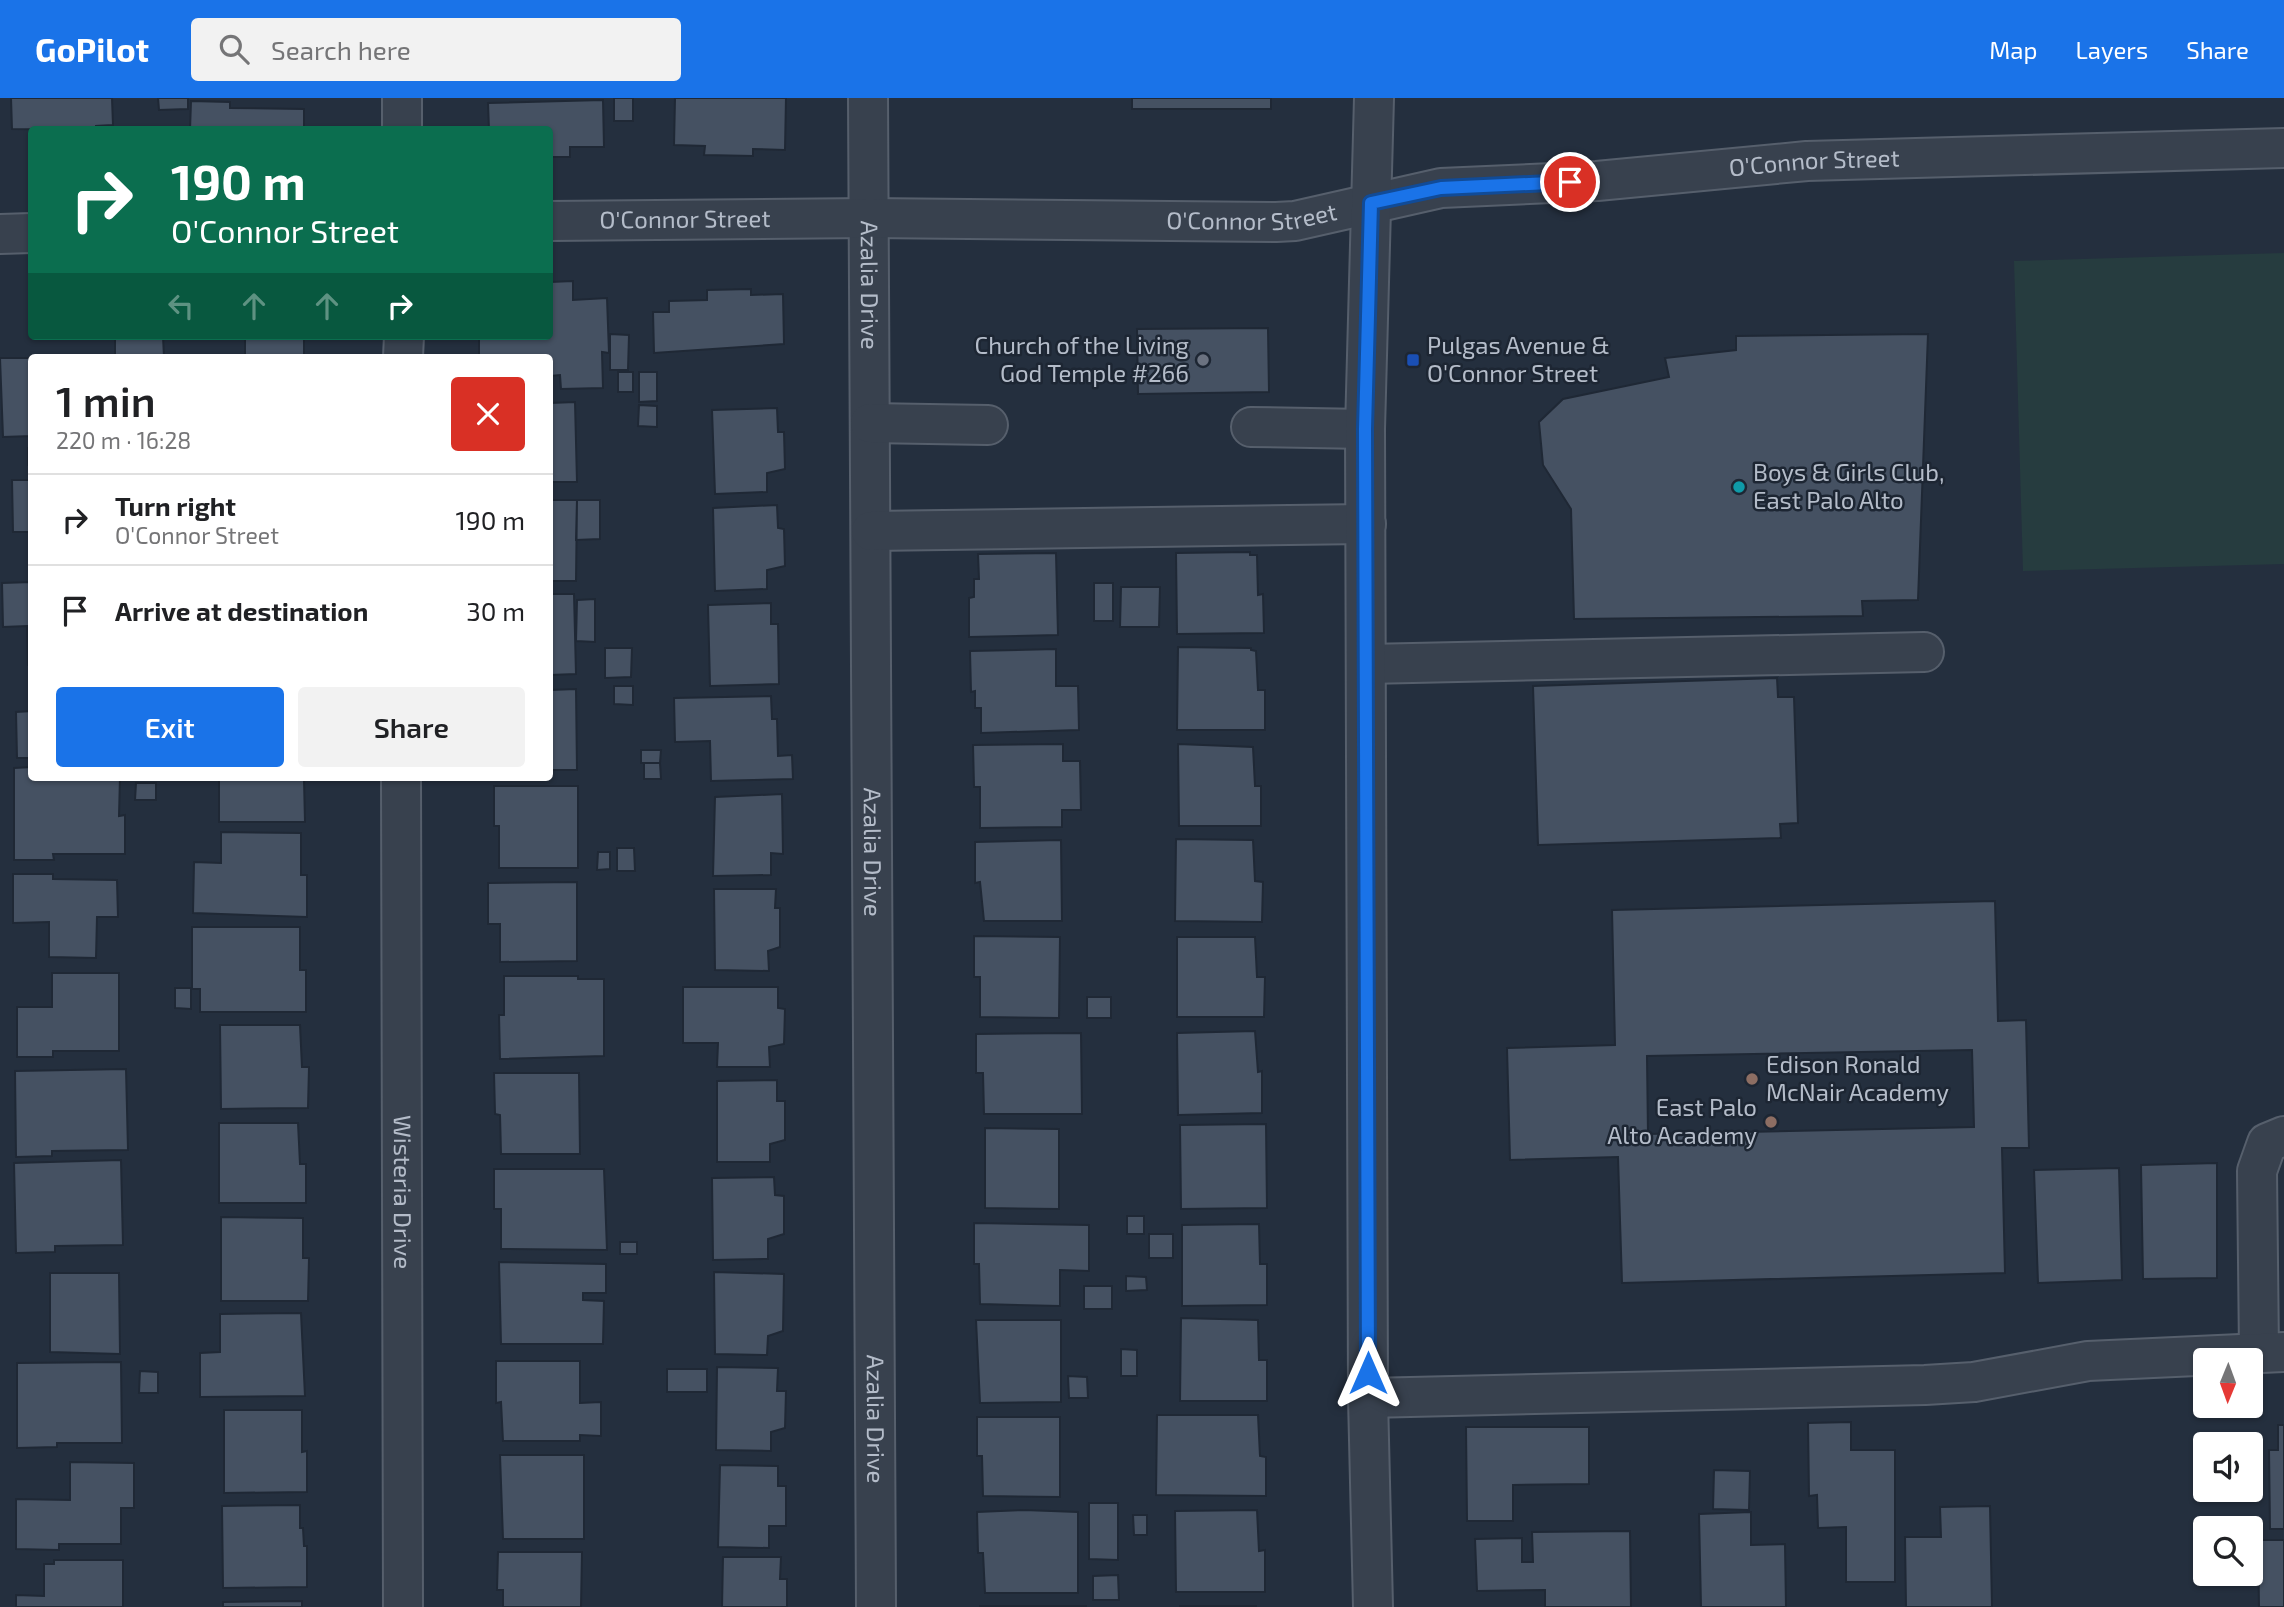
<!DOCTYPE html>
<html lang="en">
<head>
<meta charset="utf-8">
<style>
	:root { --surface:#fff; --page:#f2f2f2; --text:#202124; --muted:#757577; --line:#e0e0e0; --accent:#1a73e8 }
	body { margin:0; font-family:"Exo 2",sans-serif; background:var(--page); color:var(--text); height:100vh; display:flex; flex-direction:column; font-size:26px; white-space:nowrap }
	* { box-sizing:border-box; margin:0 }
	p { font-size:23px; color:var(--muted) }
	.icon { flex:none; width:38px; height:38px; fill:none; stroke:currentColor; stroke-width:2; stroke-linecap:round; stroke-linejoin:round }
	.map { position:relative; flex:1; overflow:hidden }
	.sheet { position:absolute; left:28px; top:256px; width:525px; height:427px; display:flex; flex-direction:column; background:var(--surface); border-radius:7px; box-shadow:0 2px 5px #0004 }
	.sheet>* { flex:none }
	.hud { position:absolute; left:28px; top:28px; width:525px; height:214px; border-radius:7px; box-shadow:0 2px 5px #0004; background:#0b6e4f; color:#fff; overflow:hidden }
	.needle { width:46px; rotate:181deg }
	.fabs { position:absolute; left:2193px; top:1250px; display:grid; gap:14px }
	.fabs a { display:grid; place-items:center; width:70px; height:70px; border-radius:7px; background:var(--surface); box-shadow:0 2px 5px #0004; font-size:35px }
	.pin { position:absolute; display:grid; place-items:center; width:60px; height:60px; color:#fff; margin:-30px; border:4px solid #fff; border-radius:50%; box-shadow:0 2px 7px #0007 }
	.me { position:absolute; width:77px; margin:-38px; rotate:0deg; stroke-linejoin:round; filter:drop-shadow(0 0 5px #0008) }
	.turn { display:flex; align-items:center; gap:24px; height:147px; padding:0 28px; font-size:32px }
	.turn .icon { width:91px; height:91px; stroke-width:2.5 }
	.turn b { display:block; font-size:49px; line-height:60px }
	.lanes { display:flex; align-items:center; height:66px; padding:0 28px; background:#0003; justify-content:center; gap:35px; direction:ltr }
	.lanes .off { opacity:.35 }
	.round { display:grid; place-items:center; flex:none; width:74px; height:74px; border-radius:7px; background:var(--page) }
	.summary { display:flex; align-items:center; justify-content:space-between; height:119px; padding:0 28px }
	h1 { font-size:42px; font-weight:600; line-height:52px }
	.primary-button { display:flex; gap:14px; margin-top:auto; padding:14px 28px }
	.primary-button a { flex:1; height:80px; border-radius:7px; background:var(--accent); color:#fff; font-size:28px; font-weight:600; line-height:80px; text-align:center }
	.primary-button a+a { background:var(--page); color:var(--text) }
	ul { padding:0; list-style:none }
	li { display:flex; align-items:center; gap:21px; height:91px; padding:0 28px; border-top:2px solid var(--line) }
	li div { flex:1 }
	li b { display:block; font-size:26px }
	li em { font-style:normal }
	header { display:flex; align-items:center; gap:42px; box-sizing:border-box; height:98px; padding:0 35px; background:var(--accent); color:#fff }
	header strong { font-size:33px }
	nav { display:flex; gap:38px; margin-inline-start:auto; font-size:24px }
	.search { width:490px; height:63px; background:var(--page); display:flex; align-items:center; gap:18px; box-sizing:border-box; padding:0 24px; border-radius:7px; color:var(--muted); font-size:26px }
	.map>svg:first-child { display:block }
	.green { fill:#263c3f }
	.building { fill:#455162; stroke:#1f2835; stroke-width:2; fill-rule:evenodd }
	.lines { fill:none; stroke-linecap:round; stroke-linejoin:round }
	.minor-casing { stroke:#565f6c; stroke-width:42 }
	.minor { stroke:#38414e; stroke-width:38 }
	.route-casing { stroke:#114b97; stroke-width:18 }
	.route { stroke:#1a73e8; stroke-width:12 }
	.worship-dot { fill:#6b7280; stroke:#1d2633; stroke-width:2.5 }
	.transit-dot { fill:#1a4fb4; stroke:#1d2633; stroke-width:2.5 }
	.culture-dot { fill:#0f9aa8; stroke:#1d2633; stroke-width:2.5 }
	.education-dot { fill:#8d6e63; stroke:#1d2633; stroke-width:2.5 }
	.labels { text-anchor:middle; stroke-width:5; stroke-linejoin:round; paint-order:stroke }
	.street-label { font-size:24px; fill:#b4bcc9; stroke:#1d2633 }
	.poi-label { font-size:24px; fill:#b4bcc9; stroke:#1d2633; text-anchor:start }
</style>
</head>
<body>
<header>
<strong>GoPilot</strong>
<div class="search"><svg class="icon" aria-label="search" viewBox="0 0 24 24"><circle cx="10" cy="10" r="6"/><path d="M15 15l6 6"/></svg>Search here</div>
<nav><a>Map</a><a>Layers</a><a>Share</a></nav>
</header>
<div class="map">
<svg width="2284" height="1509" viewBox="0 0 2284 1509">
	<rect width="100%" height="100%" fill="#242f3e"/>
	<path class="green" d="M2284 155V466L2023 473 2014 163Z"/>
	<path class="building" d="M11 0H112L113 27 96 28V32L12 31Z
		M158 0H188V11L159 12Z
		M614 0H633V23H614Z
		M675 0H786L785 52 753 51V58L704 57 705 48 674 47Z
		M1132 0H1271V11H1132Z
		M603 2 604 49H570V59H550V32H489L488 5Z
		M191 3 230 4V10L304 11V32H190Z
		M573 183V202L607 200 609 255 602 254 603 290 561 291 560 277 550 278V259H479V240L550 238V184Z
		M751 191V197L783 196 784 246 654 255 653 214H669V203L707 202V192Z
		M1268 230 1269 294 1138 296 1137 231Z
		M610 236 629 237 628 272H610Z
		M1928 236 1918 502 1862 503 1863 518 1574 521 1571 411 1543 367 1539 324 1563 301 1669 279 1665 260 1736 252V238Z
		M115 238H163L164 259H197H115Z
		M245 238H304V259H245Z
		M0 260H32V338L3 339Z
		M618 274H633V294H618Z
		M639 274H657V303L639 304Z
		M575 304 577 384H550V305Z
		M639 307 657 308V329L638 328Z
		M777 310 778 334H784L785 371 767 375V394L715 396 712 312Z
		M28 350H32V367H28Z
		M12 382H32V434H13Z
		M550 402H577L576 483H550Z
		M577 402H600V441L576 442Z
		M777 407 778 430 784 431 785 468 767 472V491L715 493 713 410Z
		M1250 454V457H1257L1258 497 1263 496 1264 535 1177 536 1176 455Z
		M1056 455 1058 537 969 539V500L974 499V481H979L978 456Z
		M32 484V567H28L27 528 3 529 2 485Z
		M1094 485H1113V523H1094Z
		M1121 489H1160L1159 529H1120Z
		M550 496H574L576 576 550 577Z
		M595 501V544L576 543 577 502Z
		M771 505V526H778L779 586 710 588 708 507Z
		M1178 549 1251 550V552L1256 553 1258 592H1265V632H1177Z
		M605 550H632L631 579 605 580Z
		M1056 551V588H1078L1079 632 981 635V610H975V593L971 594 970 553Z
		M1777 580 1778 599H1794L1798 725 1780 726 1781 740 1538 747 1533 588Z
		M614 588H633V607L614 606Z
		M576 591 577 672H550V592Z
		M771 598 772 621H777L778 658 792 657 793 681 711 683 710 643 675 644 674 600Z
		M32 613V660H17L16 614Z
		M1063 646V663H1080L1081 712H1062V729L980 730V689H974L973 647Z
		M1178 646 1253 649 1255 688H1261V728H1179Z
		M641 652H661L660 665H641Z
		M644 665H660L661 681H644Z
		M32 669V679H120L119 718 125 717V756H53L54 762H14V670Z
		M219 679 304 681 305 724H219Z
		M136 685H156V702H135Z
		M494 688H578V770H499V728H494Z
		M782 696 783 756 771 755V777L713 778 715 699Z
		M221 734 301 735V777H307V819L193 815 194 764 221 765Z
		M1176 741 1253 742 1255 783 1263 784 1262 824 1175 823Z
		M1061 742 1062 823H984L980 784 975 785V744Z
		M617 750H634L635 773H617Z
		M598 754H610V771L597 772Z
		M13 776H53V781L117 782 118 819H97L96 860 49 859V824L13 825Z
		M577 784V863L500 864V826H488V785Z
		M714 791H776L775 810H780V849L768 853 769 873 715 872Z
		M1995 803 1998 923 2026 922 2029 1050H2002L2005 1175 1622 1185 1618 1059 1510 1062 1507 950 1615 947 1612 812ZM1972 952 1974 1029 1648 1036 1647 958Z
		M192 829H300V872H306V914H200V891H192Z
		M974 838 1060 839 1059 920 980 919V879H974Z
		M1177 839H1255L1257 879H1265L1264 919H1177Z
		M52 875H119V953H53V959H17V909H52Z
		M504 878H578V881H604V958L500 961 499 917H504Z
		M683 889H778V910L785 911 784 946 769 949 770 969H717L718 945H683Z
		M175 890H191V911L175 910Z
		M1087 899H1111V920H1087Z
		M220 927H300L302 969H309L308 1010 221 1011Z
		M1255 933 1258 974 1262 973V1015L1178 1017 1177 935Z
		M1081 935 1082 1016H984L983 975H976V936Z
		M126 971 128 1052 52 1053V1058L16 1059 15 973Z
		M494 975H579L580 1056H501L500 1017 495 1016Z
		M777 982V1003H785V1042L770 1046V1064H717V983Z
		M219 1025H298L300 1066H306V1105H219Z
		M1266 1026 1267 1110 1181 1111 1180 1027Z
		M985 1030 1059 1031V1111L985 1110Z
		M121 1062 123 1147 55 1148V1154L16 1155 14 1065Z
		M2217 1065V1180L2143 1181 2141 1067Z
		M2119 1070 2122 1182 2038 1185 2034 1072Z
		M494 1071H604L607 1152 501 1151V1111H494Z
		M774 1079 775 1097 784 1098V1136L768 1141V1161L713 1162 712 1080Z
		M1127 1118H1144V1136H1127Z
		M221 1119 303 1120V1160H309L308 1203H221Z
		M974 1125 1089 1127V1173L1060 1172V1208L980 1206 979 1166H974Z
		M1259 1126 1260 1166H1267V1207L1182 1208V1127Z
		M1149 1136H1173V1160H1149Z
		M620 1144H637V1156H620Z
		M499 1164 606 1166V1195H583V1202L604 1203 603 1246H501Z
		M714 1174 784 1176 783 1233 768 1238 767 1257 715 1256Z
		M50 1175H119L120 1256 50 1254Z
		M1126 1178 1146 1179 1147 1192 1126 1193Z
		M1084 1188H1112V1211H1084Z
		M301 1215 305 1298 200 1299V1255L220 1254V1216Z
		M1181 1220 1258 1222 1259 1262H1267V1303H1180Z
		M976 1222H1061V1304L980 1305Z
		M1121 1251 1137 1252V1278H1121Z
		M496 1263H580V1305L601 1304V1338L580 1337V1343H503L501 1304 496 1305Z
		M121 1264 122 1345H57V1349L17 1350V1265Z
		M717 1269 778 1270 777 1293H786L785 1330 771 1334V1353L716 1352Z
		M667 1271H707V1294H667Z
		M140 1273 158 1274V1295H139Z
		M1068 1278 1087 1279 1088 1300H1069Z
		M224 1312H302V1354L307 1353V1394L224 1395Z
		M1157 1317H1258L1260 1358 1266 1359V1398L1156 1397Z
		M977 1319H1060V1399L983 1398 982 1358H977Z
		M1851 1324V1352H1895V1484H1846V1429L1818 1430 1817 1397 1809 1398 1808 1325Z
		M2278 1327H2284V1431H2270L2269 1352H2278Z
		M1466 1329H1589V1386L1513 1387V1423H1467Z
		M500 1357H584V1441H503Z
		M70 1364 134 1365V1410H121V1446H59V1452L16 1451V1401L70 1402Z
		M720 1367 778 1368V1388H786V1428H769V1450L718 1449Z
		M1714 1372 1750 1373 1749 1412 1713 1411Z
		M1089 1405H1118V1462L1089 1461Z
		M300 1407V1430H303L304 1448H307V1489L223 1490 222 1408Z
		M1990 1408 1992 1509H1906L1905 1439H1941L1940 1409Z
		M1024 1412 1078 1414V1495H985L983 1455H978L977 1414Z
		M1257 1412 1259 1453 1265 1452V1494H1176L1175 1413Z
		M1751 1414V1447L1785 1446 1786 1509H1701L1699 1416Z
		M1133 1417H1147V1437H1134Z
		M1630 1433 1631 1509H1545V1492L1477 1493 1475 1441 1522 1440V1464H1533L1532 1434Z
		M2258 1442H2284V1509H2259Z
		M498 1454H582L581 1509H503V1492H497Z
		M723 1459H781L780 1481H787V1509H722Z
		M54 1462H123V1509H16V1497L44 1498V1466H54Z
		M1118 1477 1119 1502H1093V1478Z
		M302 1503V1509H223V1504Z
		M980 1508H1086V1509H980Z
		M1180 1508H1256V1509H1180Z"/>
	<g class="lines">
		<defs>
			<g id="minor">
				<path id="s1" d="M868 0 876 1509"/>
				<path d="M402 32V0"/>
				<path id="s2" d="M550 123 870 120 1276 124 1295 123 1441 90 1597 83 1807 63 2284 50"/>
				<path d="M0 136 32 135"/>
				<path d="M403 259 404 238"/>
				<path d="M870 325 988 327"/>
				<path d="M1251 329 1365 331"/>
				<path d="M871 433 1366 426"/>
				<path d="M1367 566 1924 554"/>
				<path id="s3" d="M401 679 403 1509"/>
				<path d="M2259 1254 2257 1073 2267 1045 2284 1038"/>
				<path d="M1368 1300 1925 1287 1974 1284 2088 1263 2284 1254"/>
				<path d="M1373 1509 1368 1300 1365 331 1374 0"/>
			</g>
		</defs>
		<use href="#minor" class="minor-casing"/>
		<use href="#minor" class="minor"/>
	</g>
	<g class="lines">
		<defs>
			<path id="route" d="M1368 1275 1365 331 1371 105 1441 90 1570 84"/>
		</defs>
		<use href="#route" class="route-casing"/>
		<use href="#route" class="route"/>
	</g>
	<circle class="worship-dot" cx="1203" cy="262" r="7"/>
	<rect class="transit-dot" x="1406" y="255" width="14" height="14" rx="3.5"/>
	<circle class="culture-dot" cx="1739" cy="389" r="7"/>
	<g class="education-dot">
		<circle cx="1752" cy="981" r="7"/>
		<circle cx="1771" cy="1024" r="7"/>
	</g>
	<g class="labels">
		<g class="street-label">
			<text dy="8" stroke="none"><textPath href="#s2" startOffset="1269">O'Connor Street</textPath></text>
			<text dy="8" stroke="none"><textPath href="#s2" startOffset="702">O'Connor Street</textPath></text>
			<text dy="8" stroke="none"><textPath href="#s2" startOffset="135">O'Connor Street</textPath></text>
			<text dy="8" stroke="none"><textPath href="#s1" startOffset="187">Azalia Drive</textPath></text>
			<text dy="8" stroke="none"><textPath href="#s1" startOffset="754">Azalia Drive</textPath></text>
			<text dy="8" stroke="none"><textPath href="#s3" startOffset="415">Wisteria Drive</textPath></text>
			<text dy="8" stroke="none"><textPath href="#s1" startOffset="1321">Azalia Drive</textPath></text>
		</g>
		<g class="poi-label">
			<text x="1189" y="256" text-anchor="end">Church of the Living<tspan x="1189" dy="28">God Temple #266</tspan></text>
			<text x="1427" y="256">Pulgas Avenue &amp;<tspan x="1427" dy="28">O'Connor Street</tspan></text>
			<text x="1753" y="383">Boys &amp; Girls Club,<tspan x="1753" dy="28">East Palo Alto</tspan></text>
			<text x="1766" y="975">Edison Ronald<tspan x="1766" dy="28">McNair Academy</tspan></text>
			<text x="1757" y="1018" text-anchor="end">East Palo<tspan x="1757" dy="28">Alto Academy</tspan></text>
		</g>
	</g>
</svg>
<div class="fabs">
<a><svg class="needle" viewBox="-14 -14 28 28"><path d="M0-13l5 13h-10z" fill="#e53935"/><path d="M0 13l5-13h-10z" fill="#757577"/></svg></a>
<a><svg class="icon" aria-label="sound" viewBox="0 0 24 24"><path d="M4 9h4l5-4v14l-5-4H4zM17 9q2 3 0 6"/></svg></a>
<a><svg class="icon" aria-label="search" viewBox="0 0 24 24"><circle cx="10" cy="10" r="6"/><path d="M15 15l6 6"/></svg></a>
</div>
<div class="pin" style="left:1570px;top:84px;background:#d93025"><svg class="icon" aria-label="arrive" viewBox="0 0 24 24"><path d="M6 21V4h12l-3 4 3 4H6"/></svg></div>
<svg class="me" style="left:1368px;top:1275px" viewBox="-20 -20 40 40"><path d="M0-17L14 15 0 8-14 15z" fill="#1a73e8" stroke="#fff" stroke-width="4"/></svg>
<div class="hud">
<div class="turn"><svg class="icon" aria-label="right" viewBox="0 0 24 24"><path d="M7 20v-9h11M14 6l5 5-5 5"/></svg><div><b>190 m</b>O'Connor Street</div></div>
<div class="lanes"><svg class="icon off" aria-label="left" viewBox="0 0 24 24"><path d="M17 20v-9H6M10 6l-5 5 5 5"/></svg><svg class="icon off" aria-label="ahead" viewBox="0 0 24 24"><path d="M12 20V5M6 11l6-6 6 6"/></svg><svg class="icon off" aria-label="ahead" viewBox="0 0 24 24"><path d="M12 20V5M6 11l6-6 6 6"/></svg><svg class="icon" aria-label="right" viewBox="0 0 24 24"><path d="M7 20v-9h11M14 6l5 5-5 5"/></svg></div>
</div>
<section class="sheet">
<div class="summary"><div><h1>1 min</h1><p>220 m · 16:28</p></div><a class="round" style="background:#d93025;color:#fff"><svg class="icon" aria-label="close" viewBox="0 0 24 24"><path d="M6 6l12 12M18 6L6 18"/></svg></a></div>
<ul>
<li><svg class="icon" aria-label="right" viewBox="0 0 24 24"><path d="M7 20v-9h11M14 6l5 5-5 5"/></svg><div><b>Turn right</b><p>O'Connor Street</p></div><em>190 m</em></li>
<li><svg class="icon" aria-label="arrive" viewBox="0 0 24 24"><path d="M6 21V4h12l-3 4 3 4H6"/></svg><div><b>Arrive at destination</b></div><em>30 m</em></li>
</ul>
<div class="primary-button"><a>Exit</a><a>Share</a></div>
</section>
</div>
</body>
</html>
